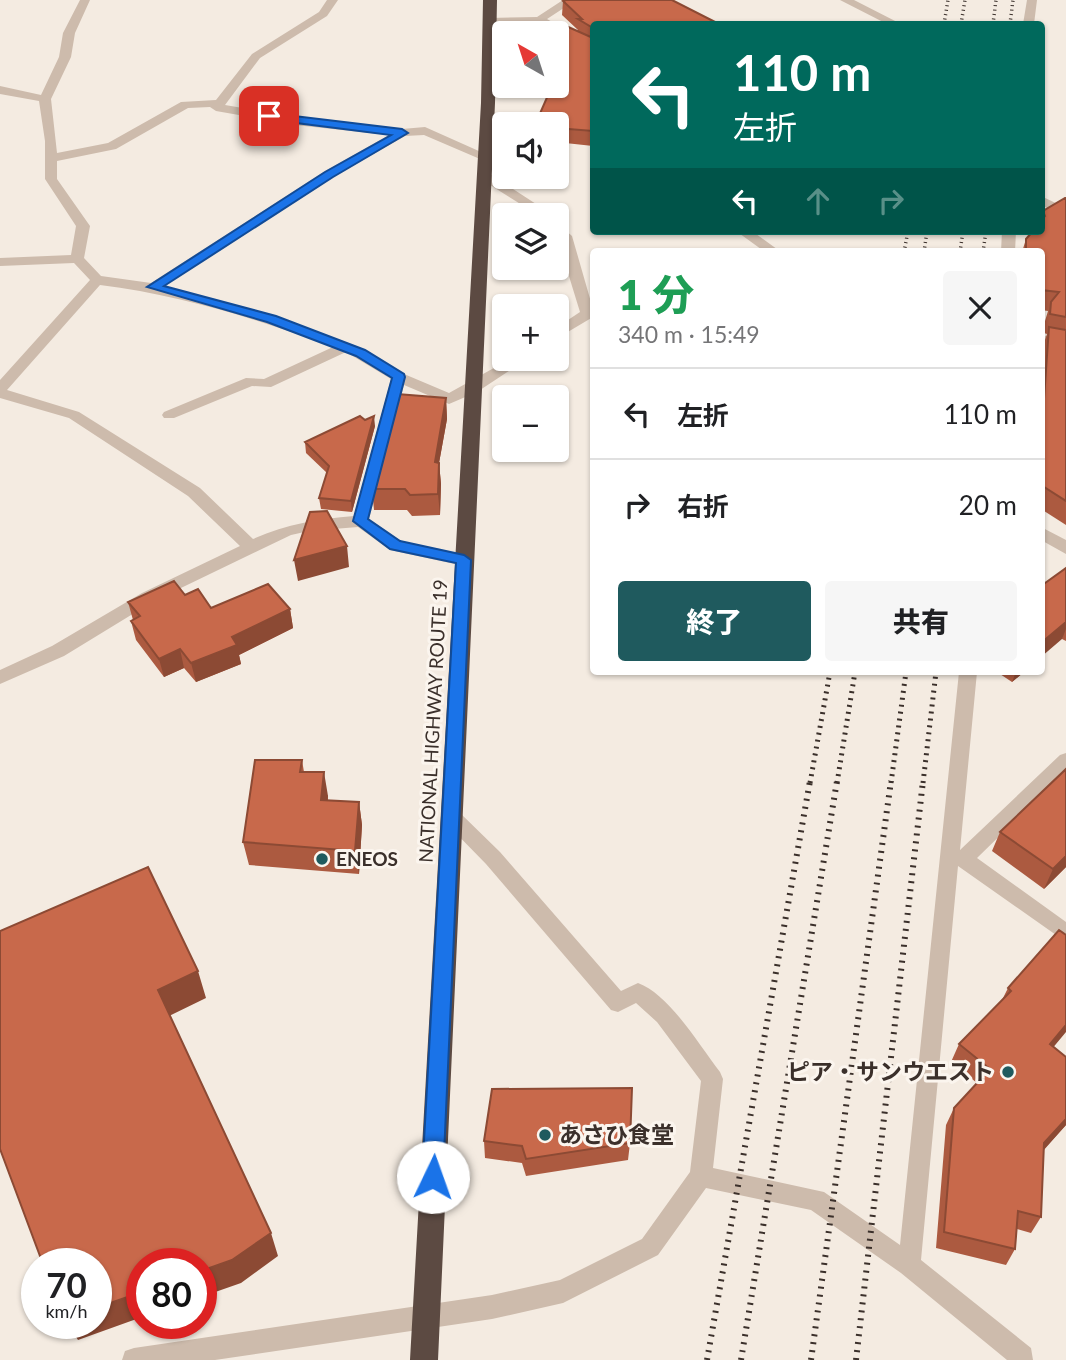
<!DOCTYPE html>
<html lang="ja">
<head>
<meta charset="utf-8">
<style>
	:root { --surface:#fff; --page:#f6f6f6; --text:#202124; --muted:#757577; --line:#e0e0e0; --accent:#1f5a5e }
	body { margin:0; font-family:Lato,"Noto Sans JP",sans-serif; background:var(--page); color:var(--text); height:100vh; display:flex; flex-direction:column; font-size:26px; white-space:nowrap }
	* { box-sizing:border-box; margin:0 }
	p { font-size:23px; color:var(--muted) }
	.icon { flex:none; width:38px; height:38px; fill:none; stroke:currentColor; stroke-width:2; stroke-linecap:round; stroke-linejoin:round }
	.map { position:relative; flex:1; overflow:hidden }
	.sheet { position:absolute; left:590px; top:248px; width:455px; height:427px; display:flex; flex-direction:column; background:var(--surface); border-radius:7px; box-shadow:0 2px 5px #0004 }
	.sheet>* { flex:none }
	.banner { position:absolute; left:590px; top:21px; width:455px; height:214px; border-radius:7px; box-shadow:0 2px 5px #0004; background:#00695c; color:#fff; overflow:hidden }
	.needle { width:46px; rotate:321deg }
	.buttons { position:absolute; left:492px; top:21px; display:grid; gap:14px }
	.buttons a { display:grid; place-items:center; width:77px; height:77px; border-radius:7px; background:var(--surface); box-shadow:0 2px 5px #0004; font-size:35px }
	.speed { position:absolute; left:21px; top:1248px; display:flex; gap:14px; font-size:35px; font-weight:700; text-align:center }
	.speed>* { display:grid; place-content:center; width:91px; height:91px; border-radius:50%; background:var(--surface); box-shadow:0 2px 5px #0004; line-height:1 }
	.speed small { font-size:18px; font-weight:400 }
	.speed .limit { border:10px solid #d22; background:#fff; color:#111 }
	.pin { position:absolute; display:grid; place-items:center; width:60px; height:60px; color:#fff; margin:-30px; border-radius:14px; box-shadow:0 4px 10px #0006 }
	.me { position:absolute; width:77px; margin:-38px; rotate:3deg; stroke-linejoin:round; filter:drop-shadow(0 0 5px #0008) }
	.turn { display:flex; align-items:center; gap:24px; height:147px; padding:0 28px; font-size:32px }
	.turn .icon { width:91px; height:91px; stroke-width:2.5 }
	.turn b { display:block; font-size:49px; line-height:60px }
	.lanes { display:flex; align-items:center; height:66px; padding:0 28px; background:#0003; justify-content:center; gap:35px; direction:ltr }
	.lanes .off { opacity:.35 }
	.round { display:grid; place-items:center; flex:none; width:74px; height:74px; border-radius:7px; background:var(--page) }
	.headline { display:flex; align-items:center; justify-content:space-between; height:119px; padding:0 28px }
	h1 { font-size:42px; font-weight:800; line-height:52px; color:#1e9e55 }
	.cta { display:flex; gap:14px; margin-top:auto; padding:14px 28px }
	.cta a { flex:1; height:80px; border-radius:7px; background:var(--accent); color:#fff; font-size:28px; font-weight:800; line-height:80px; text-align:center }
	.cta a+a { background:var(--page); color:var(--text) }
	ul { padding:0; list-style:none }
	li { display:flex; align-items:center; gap:21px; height:91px; padding:0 28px; border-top:2px solid var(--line) }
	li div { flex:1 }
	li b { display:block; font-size:26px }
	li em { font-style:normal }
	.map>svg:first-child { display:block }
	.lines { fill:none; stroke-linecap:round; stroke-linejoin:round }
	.minor { fill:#cdbbac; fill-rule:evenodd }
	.highway { fill:#5c4a42; fill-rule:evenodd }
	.rail-far2 { stroke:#3b302b; stroke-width:3.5; stroke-dasharray:1 3.5; stroke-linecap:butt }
	.rail-far1 { stroke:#3b302b; stroke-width:5; stroke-dasharray:2 5; stroke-linecap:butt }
	.rail { stroke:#3b302b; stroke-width:6; stroke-dasharray:2 6; stroke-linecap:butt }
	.wall { fill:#ac5a40 }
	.shaded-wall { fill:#8c4a34 }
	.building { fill:#c8694b; stroke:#8c4a34; stroke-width:2 }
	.route { fill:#1a73e8; stroke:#114b97; stroke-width:2 }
	.poi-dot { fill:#1f5a5e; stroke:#fbf5ee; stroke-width:2.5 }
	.labels { text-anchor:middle; stroke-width:6; stroke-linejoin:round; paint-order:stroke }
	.street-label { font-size:19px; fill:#3b302b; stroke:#fbf5ee }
	.poi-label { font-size:19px; font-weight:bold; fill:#3b302b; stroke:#fbf5ee; text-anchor:start }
	.near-poi-label { font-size:23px; font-weight:bold; fill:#3b302b; stroke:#fbf5ee; text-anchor:end }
</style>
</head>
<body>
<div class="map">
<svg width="1066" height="1360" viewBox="0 0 1066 1360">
	<rect width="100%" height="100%" fill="#f4ebe1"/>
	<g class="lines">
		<path class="minor" d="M80 0H90L75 33 71 57 51 99 57 153 108 143 181 102 216 100 252 54 319 12 327 0H338L327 16 260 58 225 105 295 117 402 129 425 127 490 156 484 160 480 159 424 135 405 136 333 177 164 286 276 316 351 344 366 350 404 374 449 393 510 359H527L477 392 449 404 404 385 369 519 401 541 470 556 472 560 470 564 464 566 390 550 358 527 309 531 291 535 154 601 64 656 0 684V670L52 646 142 593 240 546 188 496 69 418 0 398V380L90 280 74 263 0 266V258L71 255 76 226 45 179V141L39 101 0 94V86L41 95 59 57 63 33ZM210 107 216 111 295 125 389 135 325 171 151 283 101 276 84 258 90 226 57 179V161L116 149 188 108ZM100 285C181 295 257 319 333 347L264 379 246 378 164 412 162 415 164 418H174L252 386 271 387 346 352 391 379 354 516C317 519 287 524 253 539L200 488 79 412 7 390Z
			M563 0H576L547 19 593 45V52L538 23 489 24 483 21 489 18 537 17Z
			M840 0H854L901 24H887Z
			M1027 0H1037L1034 24H1023Z
			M483 171 487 172 553 215H538L479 178V172Z
			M1041 196 1066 208V217L1041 205Z
			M556 222 572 236 593 309V317L556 339V328L580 312 556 234Z
			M736 231H752L781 252H765Z
			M1002 231H1016L1015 252H1001Z
			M1041 335 1066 340V348L1041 343Z
			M1041 527 1066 540V554L1041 540Z
			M959 672H977L960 850 1060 755 1066 753V771L977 858 1066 922V942L958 866 921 1260 1031 1348 1033 1360H1007L901 1273 811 1210 706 1188 658 1255 563 1303 492 1319 215 1360H122L125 1351 134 1348 492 1295 560 1280 642 1239 690 1172 701 1081 657 1022 636 1003 618 1012 611 1010 486 864 444 821 442 816 444 811 451 808 458 811 500 852 621 991 638 983C670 995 699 1045 720 1072L723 1079 713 1168 824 1192 900 1245Z"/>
		<path class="highway" d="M483 0H497L495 103 438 1360H410L481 103Z"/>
		<path class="rail-far2" d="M944 24 948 0
			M961 24 965 0
			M993 24 996 0
			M1010 24 1013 0
			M904 252 908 231
			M924 252 927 231
			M960 252 963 231
			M983 252 986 231"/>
		<path class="rail-far1" d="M810 783 830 672
			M837 783 855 672
			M891 783 906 672
			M923 783 936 672"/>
		<path class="rail" d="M707 1360 810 781
			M741 1360 837 781
			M811 1360 891 781
			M856 1360 923 781"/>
	</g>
	<path class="wall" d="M563 1 593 24V146L556 142V124H538V118L556 86V33L578 31V30L562 15Z
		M1066 198V525L1041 509V376L1043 346 1047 334 1044 333 1045 321 1048 311 1041 310V252H1022L1026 239 1041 231V216L1043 211Z
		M446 398 447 419 439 463 441 484 440 515 412 516 407 510H374L372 489Z
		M365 420 375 426 352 512 321 509 319 498 327 473 306 453 305 442Z
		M1066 568V641L1062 639Z
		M185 595 211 608 290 609 293 628 239 655 241 664 196 682 184 668 164 677 136 640 131 621 133 620 128 602Z
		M997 672H1024L1012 682Z
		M302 760 304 772 328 796V801L359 802 362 825 359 874 249 865 243 842Z
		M1000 832 1066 867 1044 889 992 851Z
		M1059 930 1054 1047 1066 1057V1125L1044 1149 1041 1217 1031 1233 1017 1229 1015 1249 1006 1265 936 1248 946 1125 954 1108 977 1083 951 1062 959 1044 1002 1000 1008 988Z
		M484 1141 630 1143 628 1160 526 1176 522 1163 485 1158Z"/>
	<path class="shaded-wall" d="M446 398 447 419 439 463 441 484 440 515 435 462Z
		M374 416 375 426 352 512 351 501Z
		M347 546 349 567 298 581 294 560Z
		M290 609 293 628 239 655 241 664 196 682 191 663 232 637Z
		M1066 622V629L1062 639 1041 657V643Z
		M180 649 184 668 164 677 159 659Z
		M1016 672H1024L1012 682Z
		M324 772 328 796 325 824 321 800Z
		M359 802 362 825 359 874 355 851Z
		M1066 856V867L1044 889 1053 869Z
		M198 971 206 998 167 1017 158 990Z
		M1066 1025V1032L1041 1062 1050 1044Z
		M1066 1119V1125L1035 1160 1044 1143Z
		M271 1233 278 1256 241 1283 201 1297V1271Z
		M142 1292V1317L78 1340 67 1323H96V1308Z"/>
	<path class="building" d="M566 0H672L719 24H593V28L578 19H582L563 1Z
		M557 22 593 38V131L556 128V124H538L540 118H538L552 86H556V75L561 65H556V33H526L530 25Z
		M1065 198H1066V317L1050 314 1051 302 1059 292 1041 290V252H1026V239L1033 231H1041V221L1045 216 1043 211Z
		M1049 327 1066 330V501L1041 485V428L1042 427Z
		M397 394 446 398 435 462 439 463 438 494 410 495 405 489H372Z
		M360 416 365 420 374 416 351 501 319 498 329 466 305 442Z
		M327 511 347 546 294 560 310 512Z
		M1066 568V622L1041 643V586Z
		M174 581 185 595 198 589 211 608 268 584 290 609 232 637 237 645 191 663 180 649 159 659 131 621 140 616 128 602Z
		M255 760H302L300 772H324L321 800 359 802 355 851 243 842Z
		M1066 769V856L1053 869 1000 832Z
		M148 867 198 971 158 990 271 1233 232 1260 201 1271V1264H142V1292L96 1308V1264H43L0 1149V931Z
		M1059 930 1066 935V1025L1050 1044 1066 1057V1119L1044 1143 1041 1217 1018 1211 1015 1249 944 1232 954 1108 990 1069 959 1044 1011 991 1008 988Z
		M632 1088 630 1143 526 1159 522 1146 484 1141 492 1089Z"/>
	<path class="route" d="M269 113 402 129 408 133 333 177 164 286 276 316 365 350 404 374 405 377 368 519 400 541 464 555 471 560 443 1177 440 1184 433 1186 425 1184 422 1177 456 563 390 549 353 521 392 378 356 356 267 322 147 287 325 172 391 135 265 119V114Z"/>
	<g class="poi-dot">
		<circle cx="322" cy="859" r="7"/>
		<circle cx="1008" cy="1072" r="7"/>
		<circle cx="545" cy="1135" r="7"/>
	</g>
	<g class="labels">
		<g class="street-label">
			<text transform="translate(433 721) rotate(-87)" y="7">NATIONAL HIGHWAY ROUTE 19</text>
		</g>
		<g class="poi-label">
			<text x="336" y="866">ENEOS</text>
		</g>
		<g class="near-poi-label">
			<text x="994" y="1080">ピア・サンウエスト</text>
			<text x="559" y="1143" text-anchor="start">あさひ食堂</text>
		</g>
	</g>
</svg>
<div class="buttons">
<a><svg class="needle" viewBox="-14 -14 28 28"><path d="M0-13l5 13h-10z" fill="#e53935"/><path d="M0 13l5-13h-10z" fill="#757577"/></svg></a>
<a><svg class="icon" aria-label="sound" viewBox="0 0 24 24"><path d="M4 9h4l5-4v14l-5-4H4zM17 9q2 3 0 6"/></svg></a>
<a><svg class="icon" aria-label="layers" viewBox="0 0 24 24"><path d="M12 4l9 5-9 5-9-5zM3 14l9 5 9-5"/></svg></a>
<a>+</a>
<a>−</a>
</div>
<div class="speed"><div>70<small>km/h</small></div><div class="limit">80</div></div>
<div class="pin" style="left:269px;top:116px;background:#d93025"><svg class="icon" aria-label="arrive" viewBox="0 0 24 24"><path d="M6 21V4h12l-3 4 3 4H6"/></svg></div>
<svg class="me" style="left:433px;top:1177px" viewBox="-20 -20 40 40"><circle r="19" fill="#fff"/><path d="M0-13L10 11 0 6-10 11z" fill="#1a73e8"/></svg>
<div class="banner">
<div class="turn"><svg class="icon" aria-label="left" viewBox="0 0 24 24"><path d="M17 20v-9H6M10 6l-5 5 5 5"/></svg><div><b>110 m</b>左折</div></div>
<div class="lanes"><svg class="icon" aria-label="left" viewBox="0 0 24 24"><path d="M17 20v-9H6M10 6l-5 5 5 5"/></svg><svg class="icon off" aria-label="ahead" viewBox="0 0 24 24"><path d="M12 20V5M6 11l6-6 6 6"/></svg><svg class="icon off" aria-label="right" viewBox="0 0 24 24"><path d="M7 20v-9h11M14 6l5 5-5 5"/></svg></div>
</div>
<section class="sheet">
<div class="headline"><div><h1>1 分</h1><p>340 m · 15:49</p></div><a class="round"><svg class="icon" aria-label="close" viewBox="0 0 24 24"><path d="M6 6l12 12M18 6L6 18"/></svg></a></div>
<ul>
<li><svg class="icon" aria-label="left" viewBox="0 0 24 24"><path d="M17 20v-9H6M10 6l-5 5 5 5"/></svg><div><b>左折</b></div><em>110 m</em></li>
<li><svg class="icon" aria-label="right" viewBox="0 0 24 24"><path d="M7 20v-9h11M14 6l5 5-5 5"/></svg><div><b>右折</b></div><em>20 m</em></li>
</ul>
<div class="cta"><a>終了</a><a>共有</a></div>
</section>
</div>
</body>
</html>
